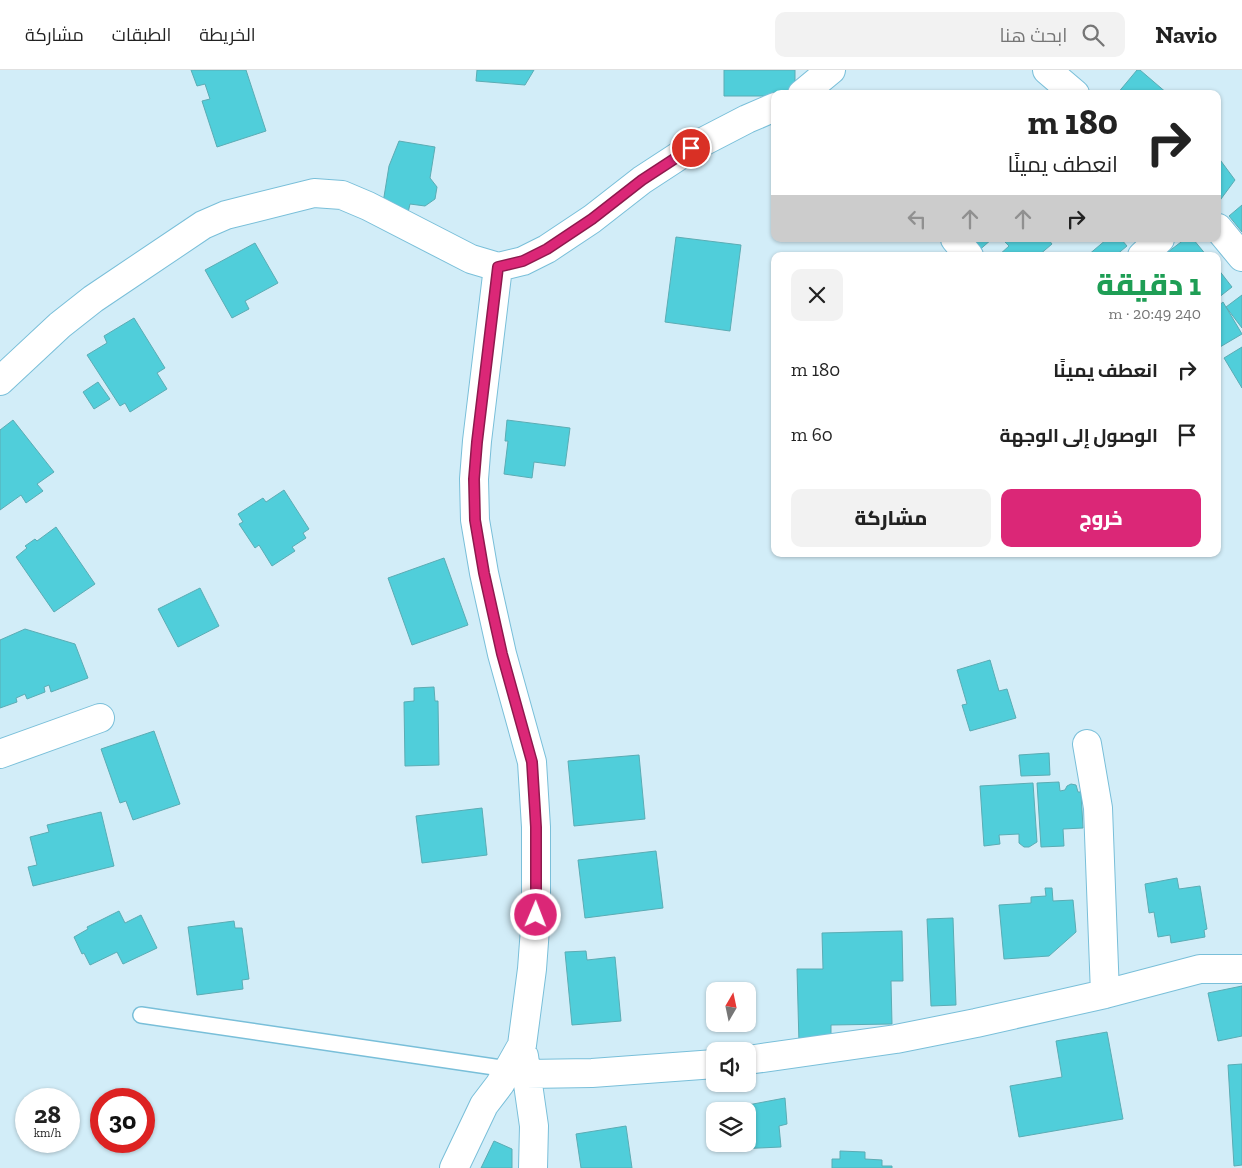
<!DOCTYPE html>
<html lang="ar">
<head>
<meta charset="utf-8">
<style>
	:root { --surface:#fff; --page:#f2f2f2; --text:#222; --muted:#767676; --line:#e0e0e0; --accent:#db2777 }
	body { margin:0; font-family:"Zilla Slab",Cairo,serif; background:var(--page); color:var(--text); direction:rtl; height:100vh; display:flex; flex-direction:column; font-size:19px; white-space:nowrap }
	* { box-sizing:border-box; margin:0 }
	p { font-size:16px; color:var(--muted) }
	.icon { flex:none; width:28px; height:28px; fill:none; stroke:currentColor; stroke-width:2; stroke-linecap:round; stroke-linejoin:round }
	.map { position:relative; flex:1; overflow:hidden; direction:ltr }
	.sheet { position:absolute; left:771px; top:182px; width:450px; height:305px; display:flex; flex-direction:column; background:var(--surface); border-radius:10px; box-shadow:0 1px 4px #0004; direction:rtl }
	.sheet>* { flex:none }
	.banner { position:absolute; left:771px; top:20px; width:450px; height:152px; border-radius:10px; box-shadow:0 1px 4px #0004; direction:rtl; background:#fff; color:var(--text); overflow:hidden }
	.needle { width:32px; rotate:9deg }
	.tools { position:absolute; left:706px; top:912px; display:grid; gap:10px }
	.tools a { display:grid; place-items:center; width:50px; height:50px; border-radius:10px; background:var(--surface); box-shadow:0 1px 4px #0004; font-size:25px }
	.speed { position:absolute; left:15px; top:1018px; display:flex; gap:10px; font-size:25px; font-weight:700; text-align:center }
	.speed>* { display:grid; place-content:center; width:65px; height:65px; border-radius:50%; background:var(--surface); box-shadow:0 1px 4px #0004; line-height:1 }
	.speed small { font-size:12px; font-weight:400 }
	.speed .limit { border:8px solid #d22; background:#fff; color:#111 }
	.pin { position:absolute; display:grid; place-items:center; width:42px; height:42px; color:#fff; margin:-21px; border:2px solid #fff; border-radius:50%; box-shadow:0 1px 5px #0007 }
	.me { position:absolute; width:55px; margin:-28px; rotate:1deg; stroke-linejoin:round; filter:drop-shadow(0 0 4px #0008) }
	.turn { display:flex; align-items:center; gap:18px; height:105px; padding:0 20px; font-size:22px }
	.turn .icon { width:65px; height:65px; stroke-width:2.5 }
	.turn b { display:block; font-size:35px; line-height:42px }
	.lanes { display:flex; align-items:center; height:48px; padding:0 20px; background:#0003; justify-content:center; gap:25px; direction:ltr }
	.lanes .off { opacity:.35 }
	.round { display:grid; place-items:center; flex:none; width:52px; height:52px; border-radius:10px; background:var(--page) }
	.overview { display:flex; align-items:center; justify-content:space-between; height:85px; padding:0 20px }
	h1 { font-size:30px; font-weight:800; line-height:38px; color:#1e9e55 }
	.primary-button { display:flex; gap:10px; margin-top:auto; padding:10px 20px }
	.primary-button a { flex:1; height:58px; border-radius:10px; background:var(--accent); color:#fff; font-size:20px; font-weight:800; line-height:58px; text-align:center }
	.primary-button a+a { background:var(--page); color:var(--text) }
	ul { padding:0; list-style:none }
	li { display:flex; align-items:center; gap:15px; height:65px; padding:0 20px }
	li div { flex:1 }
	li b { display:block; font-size:19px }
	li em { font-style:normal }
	header { display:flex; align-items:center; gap:30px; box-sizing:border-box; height:70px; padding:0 25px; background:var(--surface); border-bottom:1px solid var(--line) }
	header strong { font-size:24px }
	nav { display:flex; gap:28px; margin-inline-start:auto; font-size:18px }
	.search { width:350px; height:45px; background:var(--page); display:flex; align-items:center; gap:12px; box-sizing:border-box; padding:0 18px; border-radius:10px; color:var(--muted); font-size:19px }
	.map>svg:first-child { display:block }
	.building { fill:#50ceda; stroke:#5bacb4 }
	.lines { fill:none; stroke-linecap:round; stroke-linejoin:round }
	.service-casing { stroke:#79bfd9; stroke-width:18 }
	.minor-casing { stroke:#79bfd9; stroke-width:30 }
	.service { stroke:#fff; stroke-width:15 }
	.minor { stroke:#fff; stroke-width:28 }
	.route-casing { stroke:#8e194d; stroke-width:12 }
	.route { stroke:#db2777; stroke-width:9 }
</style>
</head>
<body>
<header>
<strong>Navio</strong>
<div class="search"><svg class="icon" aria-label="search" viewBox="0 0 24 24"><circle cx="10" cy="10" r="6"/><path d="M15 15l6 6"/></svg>ابحث هنا</div>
<nav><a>الخريطة</a><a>الطبقات</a><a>مشاركة</a></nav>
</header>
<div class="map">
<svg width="1242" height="1098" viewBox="0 0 1242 1098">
	<rect width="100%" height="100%" fill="#d2edf8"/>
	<path class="building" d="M191 0H246L266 61 217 77 202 31 210 29 205 14 197 16Z
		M477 0H534L525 15 476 11Z
		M724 0H795V24H775V26H724Z
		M1137 0H1140L1168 24H1117Z
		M399 71 435 77 430 108 437 117 435 129 425 136 410 134 408 143 382 139 389 96Z
		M1218 87 1235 110 1218 133Z
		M1242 135V162L1229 146Z
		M676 167 741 175 730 261 665 252Z
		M963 169H992L976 183Z
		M1009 169H1048L1052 174 1038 186H998L1009 176 1005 172Z
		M1107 169H1121L1127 176 1115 186H1087Z
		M1185 169H1193L1207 186H1165L1164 185Z
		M255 173 278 213 245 231 249 239 232 248 205 200Z
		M1218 199 1232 217 1218 228Z
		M1242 225V258L1226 237Z
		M1223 232 1242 264 1220 277 1218 273 1219 268 1218 266V236Z
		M134 248 165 298 157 303 167 319 130 342 125 333 120 336 87 285 107 273 104 266Z
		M1242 277V318L1224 288Z
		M98 312 110 329 94 339 83 322Z
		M13 350 54 402 37 414 43 421 26 433 21 425 0 440V360Z
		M507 350 570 358 565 396 534 392 532 408 504 404 508 371H505Z
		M284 420 309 459 303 463 306 468 292 477 295 481 272 496 259 475 255 478 239 454 243 452 238 444 263 428 266 432Z
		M56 457 95 514 54 542 16 487 27 478 25 476 35 469 37 471Z
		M444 488 468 555 412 575 388 508Z
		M200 518 219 556 178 577 158 539Z
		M25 559 75 574 88 608 51 622 49 615 44 617 45 622 27 629 25 624 16 628 17 632 0 638V570Z
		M990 590 999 621 1007 619 1016 648 970 661 962 635 967 634 957 600Z
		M434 617 435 631H438L439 695 405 696 404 632 414 631V618Z
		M154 661 180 734 133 750 126 731 120 733 101 679Z
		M1049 683 1050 705 1021 706 1019 685Z
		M639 685 645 749 574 756 568 691Z
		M1059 712 1060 721 1065 720 1067 716 1071 714 1076 715 1078 722H1081L1083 758 1063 759 1064 776 1041 777 1037 713Z
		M1033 713 1037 772 1029 777H1024L1019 773V764L999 765 1000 774 984 776 980 716Z
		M482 738 487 785 422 793 416 746Z
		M101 742 114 796 33 816 28 797 37 795 30 767 49 762 47 755Z
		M656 781 663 838 585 848 578 790Z
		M1177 808 1179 819 1200 816 1207 859 1204 860 1205 867 1171 873 1170 865 1158 867 1154 842 1149 843 1145 814Z
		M1045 818H1052L1053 831 1073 830 1076 862 1049 886 1004 889 999 835 1031 833V827L1046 826Z
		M119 841 125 853 141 845 157 878 123 894 117 882 90 895 84 883 82 884 74 867 88 859 87 857Z
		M953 848 956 935 931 936 927 849Z
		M234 851 235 858H242L249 909 242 910 243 919 197 925 188 857Z
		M902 861 903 911H891L892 954 831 955V973H799L797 899H823L822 863Z
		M586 881 587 890 615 887 621 951 572 955 565 882Z
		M1242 916V966L1218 971 1208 923Z
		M1107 962 1123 1049 1019 1067 1010 1016 1062 1007 1056 971Z
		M1242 994V1095L1234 1096 1228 995Z
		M785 1028 787 1054 779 1056 781 1077 716 1080V1074H748V1041H716Z
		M626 1056 632 1098H581L576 1064Z
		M494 1071 512 1079V1098H481Z
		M840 1081 865 1082V1089L882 1090V1096H892V1098H832V1089H840Z"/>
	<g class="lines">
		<defs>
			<path id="service" d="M141 945 508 999"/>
			<path id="minor" d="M1047 0 1075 24
				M802 24 831 0
				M1218 158 1242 187
				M955 169 969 186
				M1142 186 1160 169
				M0 311 60 255 93 229 203 155 226 145 314 123 342 125 368 136 471 189 498 197 523 191 547 179 592 149 642 110 691 78 747 49 775 37
				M1087 674 1098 738 1105 924
				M0 684 100 648
				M524 986 534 1056 533 1098
				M748 990 896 969 976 953 1105 924 1200 899H1242
				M526 1004 592 1003 715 994
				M454 1098 484 1035 500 1014 522 975 532 899 536 845V757L532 692 502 584 484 503 475 450 474 409 477 371 498 197"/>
		</defs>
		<use href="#service" class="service-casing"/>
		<use href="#minor" class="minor-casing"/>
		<use href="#service" class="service"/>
		<use href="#minor" class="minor"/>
	</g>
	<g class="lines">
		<defs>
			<path id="route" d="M536 845V757L532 692 502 584 484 503 475 450 474 409 477 372 498 197 523 191 547 179 592 149 642 110 691 78"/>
		</defs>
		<use href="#route" class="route-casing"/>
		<use href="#route" class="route"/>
	</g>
</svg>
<div class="tools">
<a><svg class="needle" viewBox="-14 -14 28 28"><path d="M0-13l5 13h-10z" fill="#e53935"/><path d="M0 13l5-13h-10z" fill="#767676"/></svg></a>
<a><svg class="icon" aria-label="sound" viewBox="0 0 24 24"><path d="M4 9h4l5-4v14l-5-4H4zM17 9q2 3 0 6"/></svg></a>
<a><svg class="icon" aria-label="layers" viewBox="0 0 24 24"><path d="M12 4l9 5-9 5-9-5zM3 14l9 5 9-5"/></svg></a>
</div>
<div class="speed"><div>28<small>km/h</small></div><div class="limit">30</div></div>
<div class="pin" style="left:691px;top:78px;background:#d93025"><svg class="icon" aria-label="arrive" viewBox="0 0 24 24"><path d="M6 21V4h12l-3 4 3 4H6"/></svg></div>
<svg class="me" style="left:536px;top:845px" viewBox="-20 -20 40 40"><circle r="17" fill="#db2777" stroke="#fff" stroke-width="3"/><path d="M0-11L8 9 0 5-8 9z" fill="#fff"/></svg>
<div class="banner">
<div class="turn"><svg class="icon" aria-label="right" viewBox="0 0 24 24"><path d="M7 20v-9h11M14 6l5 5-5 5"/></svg><div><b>180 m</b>انعطف يمينًا</div></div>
<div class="lanes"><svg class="icon off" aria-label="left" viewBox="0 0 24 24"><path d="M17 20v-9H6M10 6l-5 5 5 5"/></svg><svg class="icon off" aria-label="ahead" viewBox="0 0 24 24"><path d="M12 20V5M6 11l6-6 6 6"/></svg><svg class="icon off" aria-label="ahead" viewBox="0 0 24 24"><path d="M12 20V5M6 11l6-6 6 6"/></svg><svg class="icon" aria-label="right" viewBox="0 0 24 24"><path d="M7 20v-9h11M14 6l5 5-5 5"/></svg></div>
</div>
<section class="sheet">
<div class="overview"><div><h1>1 دقيقة</h1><p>240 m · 20:49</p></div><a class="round"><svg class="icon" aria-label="close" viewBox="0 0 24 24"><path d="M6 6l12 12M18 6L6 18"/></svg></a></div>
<ul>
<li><svg class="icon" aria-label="right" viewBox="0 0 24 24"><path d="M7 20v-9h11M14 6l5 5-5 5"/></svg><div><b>انعطف يمينًا</b></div><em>180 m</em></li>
<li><svg class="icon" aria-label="arrive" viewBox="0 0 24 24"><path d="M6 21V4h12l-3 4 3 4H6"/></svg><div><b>الوصول إلى الوجهة</b></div><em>60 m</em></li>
</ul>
<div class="primary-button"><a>خروج</a><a>مشاركة</a></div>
</section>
</div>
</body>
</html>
